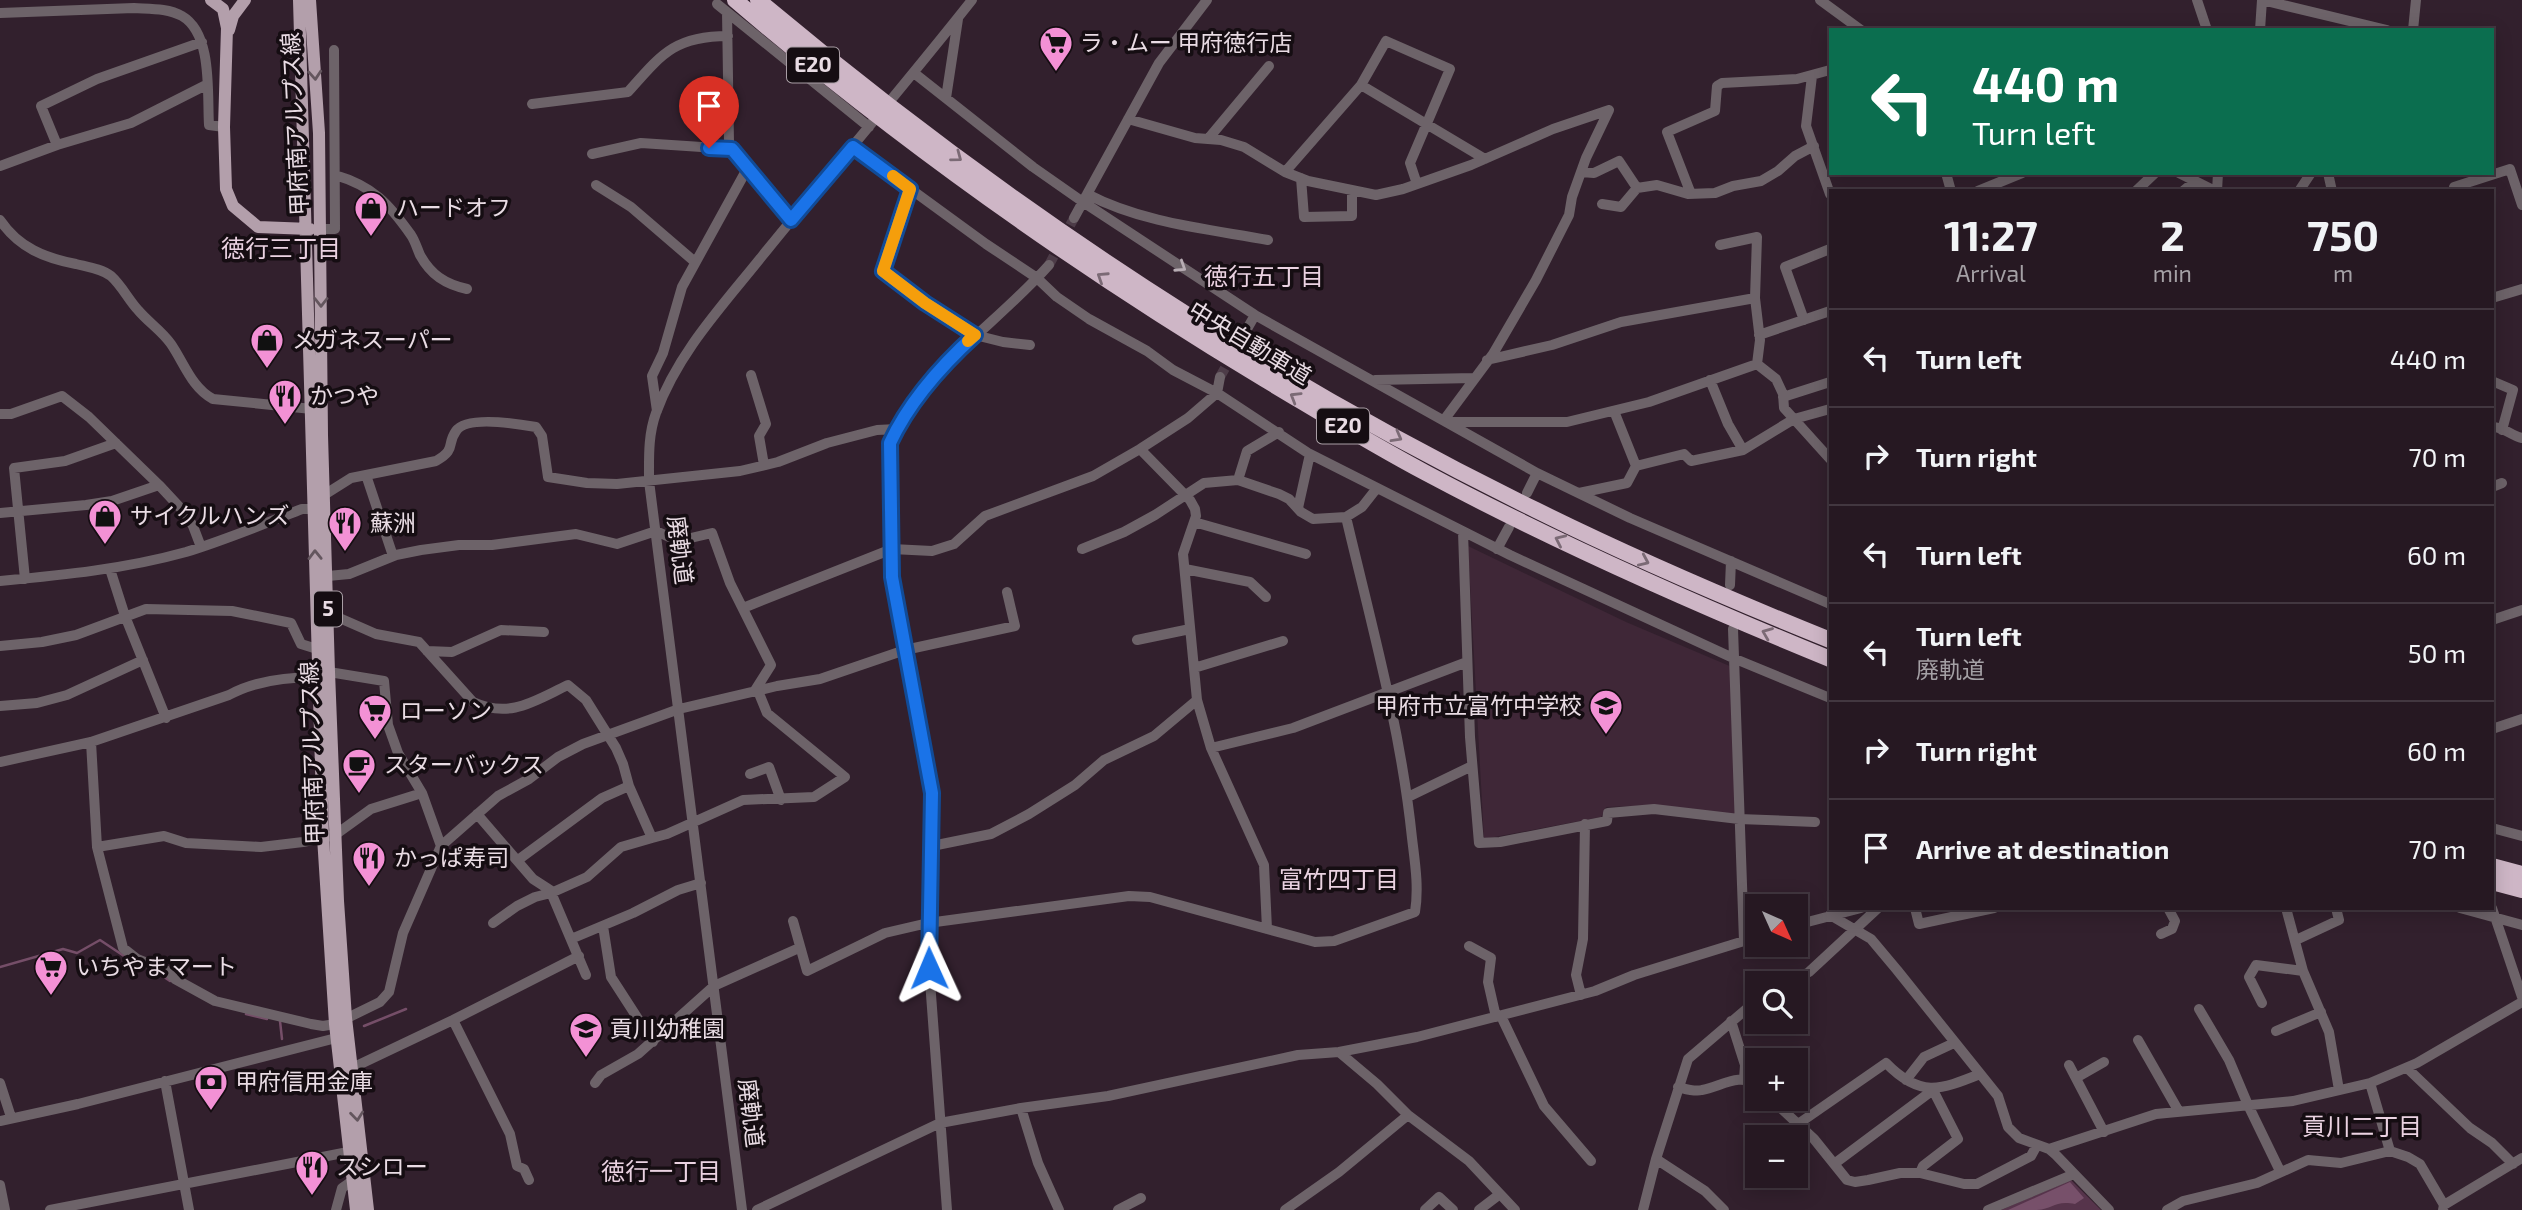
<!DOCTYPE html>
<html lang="en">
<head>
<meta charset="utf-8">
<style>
	:root { --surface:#261822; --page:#32252f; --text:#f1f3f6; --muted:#a4a0a5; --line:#423740 }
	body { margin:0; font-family:"Exo 2","Noto Sans JP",sans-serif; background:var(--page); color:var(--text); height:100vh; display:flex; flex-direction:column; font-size:26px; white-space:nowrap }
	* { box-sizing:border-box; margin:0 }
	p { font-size:23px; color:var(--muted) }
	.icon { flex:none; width:38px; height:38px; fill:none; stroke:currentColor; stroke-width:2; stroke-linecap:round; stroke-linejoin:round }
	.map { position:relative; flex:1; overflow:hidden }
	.sheet { position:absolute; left:1829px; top:189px; width:665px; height:721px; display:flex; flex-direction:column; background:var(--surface); border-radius:0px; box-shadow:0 4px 18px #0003,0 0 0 2px var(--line) }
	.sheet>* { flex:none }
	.banner { position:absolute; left:1829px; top:28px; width:665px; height:147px; border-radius:0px; box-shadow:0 4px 18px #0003,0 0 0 2px var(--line); background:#0b6e4f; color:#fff; overflow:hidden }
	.needle { width:46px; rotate:135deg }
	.buttons { position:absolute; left:1745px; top:894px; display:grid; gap:14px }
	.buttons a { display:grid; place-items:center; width:63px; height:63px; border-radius:0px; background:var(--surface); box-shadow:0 4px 18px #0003,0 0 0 2px var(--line); font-size:35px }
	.pin { position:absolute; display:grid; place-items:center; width:60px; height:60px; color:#fff; margin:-72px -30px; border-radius:50% 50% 50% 0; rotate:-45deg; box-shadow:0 0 7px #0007 }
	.pin .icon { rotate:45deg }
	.me { position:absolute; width:77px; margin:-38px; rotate:359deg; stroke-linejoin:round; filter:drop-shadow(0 0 5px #0008) }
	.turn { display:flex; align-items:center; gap:24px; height:147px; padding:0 28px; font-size:32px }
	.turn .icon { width:91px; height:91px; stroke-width:2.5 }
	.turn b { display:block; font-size:49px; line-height:60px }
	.eta { display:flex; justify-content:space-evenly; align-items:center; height:119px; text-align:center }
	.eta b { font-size:42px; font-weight:700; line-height:49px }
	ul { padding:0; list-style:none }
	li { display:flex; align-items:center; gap:21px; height:98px; padding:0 28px; border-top:2px solid var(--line) }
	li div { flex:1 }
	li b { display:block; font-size:26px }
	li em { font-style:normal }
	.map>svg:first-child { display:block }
	.built { fill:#3f2737 }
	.green { fill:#56344b }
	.forest { fill:#77506a }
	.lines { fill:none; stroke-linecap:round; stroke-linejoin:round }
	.stream { stroke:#754e68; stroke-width:2.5 }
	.minor-tunnel { stroke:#4d3c48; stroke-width:10; stroke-dasharray:10 5; stroke-linecap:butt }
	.minor { stroke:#6d6369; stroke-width:10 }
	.major { stroke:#b39fab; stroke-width:12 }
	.highway { stroke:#ceb6c6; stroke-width:16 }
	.oneway { stroke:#64565e }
	.oneway2 { stroke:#7b6a75 }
	.oneway3 { stroke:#b7acb3 }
	.route-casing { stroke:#114b97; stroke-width:18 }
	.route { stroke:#1a73e8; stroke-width:12 }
	.slow { stroke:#f59e0b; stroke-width:12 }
	.labels { text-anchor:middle; stroke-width:7; stroke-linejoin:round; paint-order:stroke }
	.shield { fill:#150d12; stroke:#a99ea5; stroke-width:2 }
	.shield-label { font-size:21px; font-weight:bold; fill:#e9dce4 }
	.poi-label { font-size:23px; fill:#e9dce4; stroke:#150d12; text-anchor:start }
	.street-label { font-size:23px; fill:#e9dce4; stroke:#150d12 }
	.neighbourhood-label { font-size:24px; fill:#ead2e1; stroke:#150d12 }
</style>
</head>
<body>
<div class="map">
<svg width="2522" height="1210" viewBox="0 0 2522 1210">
	<rect width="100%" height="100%" fill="#32202d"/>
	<path class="built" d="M1468 546 1626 622 1732 667 1736 817 1657 805 1606 807 1601 817 1484 839Z"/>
	<path class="green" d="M2071 1180 2101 1210H2001Z"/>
	<path class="forest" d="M2070 1182 2084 1198 2075 1204C2055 1200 2053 1209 2037 1210 2027 1210 2017 1210 2008 1210Z"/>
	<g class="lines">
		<path class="stream" d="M0 967 63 949 77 953 100 940 130 960
			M158 973 170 981
			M246 1014 267 1019
			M280 1021 282 1039
			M364 1026 406 1009"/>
		<path class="minor-tunnel" d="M1049 265 1074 218
			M1220 377 1247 329"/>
		<path class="minor" d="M1820 0 1861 30
			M2197 0 2207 30
			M717 4 869 127
			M727 12 729 143 735 156 791 220
			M0 13 134 8C150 9 168 8 182 16 213 34 207 94 209 125L224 127
			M2260 30 2262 0 2387 30
			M2413 30 2416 0
			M914 73 1033 167 1083 202 1255 315 1537 473 1630 518 1830 604
			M1812 76 1806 126 1830 194
			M1361 85 1386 41 1450 69 1410 163 1417 184
			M946 98 958 19
			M532 104 628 92C661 55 674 36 728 36
			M1128 119 1195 138 1221 140 1244 147 1285 172 1308 181 1376 195 1403 189 1471 165 1553 129 1609 110
			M1208 139 1269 66
			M57 145 41 106 97 79 202 42
			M853 147 986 244 1037 278 1057 297 1089 319 1147 351 1173 370 1217 393 1308 453 1510 555 1733 658 1830 698
			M592 154 641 143 732 149
			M0 166 57 145 131 123 206 85
			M1285 172 1361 85 1485 159
			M1581 172 1594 173 1619 161 1637 188
			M1946 173 1951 191
			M2179 173 2215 191
			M2328 173 2332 191
			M335 175C373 186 389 204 411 235 415 241 417 248 420 255 431 275 445 284 467 289
			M1301 178 1304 217 1352 216V191
			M596 185 631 207 695 262
			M910 189 883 271 925 303 975 335 1003 342 1030 345
			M1978 191 2022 173
			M2136 191 2155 173
			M2183 191 2195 181
			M2217 191 2218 173
			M2299 191 2311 173
			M2456 191 2454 187 2510 169 2522 205
			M1087 194C1142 223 1208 229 1268 240
			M1691 194 1667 132 1715 111 1717 86 1722 83 1797 79 1830 70
			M1602 204 1621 207 1637 188 1657 185 1688 194 1715 193 1733 186 1761 181 1778 171 1795 156 1814 146
			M1074 218 1159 63 1207 0
			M0 220C19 248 45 258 76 264 88 267 102 269 111 276 122 286 128 299 138 310 148 322 162 331 171 344 184 363 192 388 213 399L312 409
			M321 229H335L334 50
			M1720 245 1757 237 1755 298 1760 340 1757 364 1776 379 1783 394 1784 408 1830 459
			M2492 298 2522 289
			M1804 320 1785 267 1830 249
			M1247 329 1255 315
			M1759 335 1830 311
			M1487 360 1552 345 1621 322 1755 298
			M751 375 766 424 759 436 764 465
			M1375 380 1474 378
			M1710 380 1728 424 1743 450
			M2492 381 2513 390 2502 430
			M1783 397 1830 382
			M657 411 652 376 663 353 682 287 747 169
			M1614 411 1636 466 1684 454 1691 461 1743 450 1794 419 1830 409
			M0 414H11L62 396 89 417 159 485 185 513 193 526 201 547
			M1444 420 1493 354 1536 280 1569 215 1572 197 1586 158 1609 110
			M1447 422H1567L1649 402 1757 364
			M2492 427C2502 426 2512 436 2522 438
			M1140 449 1190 500 1195 509 1196 516 1183 554 1197 700 1211 748 1264 865 1267 929
			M366 475 393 556
			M1238 480 1279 494 1289 499 1301 512 1313 519 1346 517 1362 507 1377 488
			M2492 487 2502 483
			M1527 493 1537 473
			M1579 493 1627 483 1636 466
			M324 495 351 478 436 461C457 449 446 445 456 431 467 415 519 424 536 427L542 436 548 477 587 483 617 484 740 471 778 462 827 443 877 430 897 429
			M1298 508 1310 454
			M0 513 86 505 112 501 159 485
			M1194 522 1306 554
			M1463 532 1470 737 1479 843 1500 842 1607 821 1608 813 1654 809 1739 819 1815 822
			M1082 549 1124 532 1155 515 1204 483 1238 480 1247 451 1279 432
			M1497 549 1509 527
			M110 569 125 616 166 718
			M1185 569 1250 582 1266 597
			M328 576 349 574 396 555 421 550 459 545H492L576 534 617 544 656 531 678 541 712 533 730 583 771 665 754 692
			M25 579 14 468 65 461 116 443
			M0 581C63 575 125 569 186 552 225 540 264 524 302 509H320
			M1730 585 1731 561
			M743 608 892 549 932 551 954 544 985 516 1093 476 1140 449 1188 418 1217 393 1220 377
			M328 613 376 634 419 642 473 702C510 719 534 701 568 685L586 700 616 748 623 764 629 786 652 838 667 834 743 800 814 797 845 777 767 713 758 691
			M2492 620 2522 610
			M1733 629 1744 941
			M1137 640 1190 629
			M0 646 42 642 76 635 146 609 232 611 291 623 301 644 317 649
			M427 651 452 652 501 630 544 632
			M1194 668 1283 641
			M329 672 384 681 388 725 398 753 422 793 441 846
			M0 706 37 703 67 695 143 660
			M2492 729 2522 719
			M91 742 97 847 123 948 137 959 167 971 175 979 215 1001 311 1024 323 1026 335 1024 380 1002 389 992 403 933 441 846 498 796 529 779 558 757 583 744 679 709 777 686 820 679 905 650 1015 626 1007 592
			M1211 748 1293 728 1467 662
			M0 762 91 742 229 695C254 681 290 677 318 677
			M750 774 769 767 781 800
			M1408 797 1472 766
			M477 814 533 879 550 890 586 975
			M2492 828 2522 836
			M932 846 991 834 1029 814 1075 785 1104 760 1154 736 1197 700
			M97 847 164 836 186 843 261 847 303 842 335 835 371 809 422 793
			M518 860 602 798 629 786
			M1915 908 1919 924 1994 908
			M2286 908 2303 971 2329 1032 2339 1090
			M2460 908 2522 925
			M2492 908 2522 997
			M1830 915 1871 939 1897 970 1998 1096 2008 1127 2019 1138 2049 1149 2056 1155 2109 1210
			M793 921 807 971 885 933 928 923 1129 896 1150 897 1315 942 1334 941 1415 912C1419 887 1415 863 1412 838 1401 730 1371 623 1346 517
			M493 923 517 906 535 897 551 893 587 877 621 847 652 838
			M1796 925 1861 908
			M603 926 611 977 653 1042
			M2161 934 2172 929 2175 921 2168 908
			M571 939 633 913 678 890 701 883
			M2296 940 2339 920 2336 908
			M1469 946 1491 958 1488 982 1496 1017
			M1788 984 1809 972 1878 908
			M1581 995 1576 975 1583 939 1585 824
			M2262 1003 2249 977 2256 965 2303 971
			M2199 1009 2229 1060 2248 1105 2280 1171
			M1501 1016 1544 1106 1591 1161
			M453 1020 510 1134 517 1166 524 1169 529 1180
			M1731 1021 1745 1065 1744 1079
			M2276 1031 2321 1012
			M2138 1040 2178 1110
			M1339 1052 1377 1084 1408 1115 1469 1161 1515 1210
			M2069 1065 2104 1132
			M352 1068 453 1020 579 956
			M2407 1068 2470 1128 2492 1143 2513 1164
			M2076 1078 2104 1062
			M1906 1080 1924 1057 1954 1043
			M165 1081 189 1210
			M0 1083 11 1117
			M595 1083 601 1075 638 1054 714 986 799 948
			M2370 1083 2390 1151
			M1678 1087C1686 1089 1694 1092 1702 1090 1720 1087 1741 1071 1757 1086
			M1771 1099 1814 1139 1847 1180 1855 1182 1868 1180 1900 1173H1920L1964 1184H1977L2031 1156 2037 1145
			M1021 1108 1038 1163 1059 1210
			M0 1121 78 1104 344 1036
			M1798 1124 1886 1063C1920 1098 1940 1090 1980 1074
			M2049 1149 2156 1114 2293 1101 2370 1083 2417 1063 2522 1002
			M1656 1159 1705 1191 1724 1210
			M1834 1164 1933 1090 1958 1139 1923 1166 1920 1173
			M0 1185 5 1210
			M2444 1205 2522 1158
			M50 1210 348 1152
			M336 1210 342 1188 352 1181
			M742 1210 649 481C649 457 648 435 656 413 678 352 724 304 763 255 832 170 904 86 972 0
			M757 1210 940 1123 1021 1108 1108 1096 1298 1055 1339 1052 1417 1037 1595 991 1634 975 1757 937
			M947 1210 928 954 932 793 892 577 890 443C924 368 996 325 1049 265
			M1118 1210 1141 1198
			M1285 1210 1339 1172 1408 1115
			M1425 1210 1439 1197 1453 1210
			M1479 1210 1500 1194
			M1643 1210 1656 1159 1688 1059 1757 1000
			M1988 1210 2074 1174
			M2167 1210 2183 1201 2257 1183 2308 1160 2341 1163 2390 1151 2408 1157 2420 1164 2444 1205 2443 1210"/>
		<path class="major" d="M211 0 223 9 227 28 224 127 226 189 233 206 258 227 310 229
			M299 0 323 837 335 1024 356 1210
			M310 0 319 133 322 435 329 672 338 901 346 1018 368 1210
			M229 30 233 16 245 0"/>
		<path class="highway" d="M735 0C900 141 1078 267 1264 379 1318 411 1371 444 1426 473 1557 543 1693 603 1830 659
			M758 0C996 200 1258 374 1536 510 1633 558 1731 600 1830 640
			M2492 866 2522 874
			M2492 882 2522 890"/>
	</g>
	<defs><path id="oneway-chevron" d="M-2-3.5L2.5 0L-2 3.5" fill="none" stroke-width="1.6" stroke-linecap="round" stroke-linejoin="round" transform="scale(1.75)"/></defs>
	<g class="oneway">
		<use href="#oneway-chevron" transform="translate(315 75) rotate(86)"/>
		<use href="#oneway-chevron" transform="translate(321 302) rotate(90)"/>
		<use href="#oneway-chevron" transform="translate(315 555) rotate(-91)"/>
		<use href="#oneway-chevron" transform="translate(357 1116) rotate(84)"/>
	</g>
	<g class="oneway2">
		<use href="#oneway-chevron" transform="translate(957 157) rotate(37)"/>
		<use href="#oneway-chevron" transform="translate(1102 277) rotate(-147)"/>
		<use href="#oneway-chevron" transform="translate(1295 397) rotate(-149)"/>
		<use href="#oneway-chevron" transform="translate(1397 437) rotate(29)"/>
		<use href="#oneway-chevron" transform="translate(1560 540) rotate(-155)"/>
		<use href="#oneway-chevron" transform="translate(1644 561) rotate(24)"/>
		<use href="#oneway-chevron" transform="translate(1767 633) rotate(-158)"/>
	</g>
	<use class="oneway3" href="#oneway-chevron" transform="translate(1181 267) rotate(33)"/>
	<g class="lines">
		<defs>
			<path id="route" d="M709 148 732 149 791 220 853 147 910 189 883 271 925 303 975 335C942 365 909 402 890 443L892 577 932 793 929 968"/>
		</defs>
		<use href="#route" class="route-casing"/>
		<use href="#route" class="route"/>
		<path class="slow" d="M893 176 910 189 883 271 925 303 975 335 968 341"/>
	</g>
	<defs>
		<symbol id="supermarket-pin" viewBox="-11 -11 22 30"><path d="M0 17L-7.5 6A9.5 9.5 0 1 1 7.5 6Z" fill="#f391d5" stroke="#150d12"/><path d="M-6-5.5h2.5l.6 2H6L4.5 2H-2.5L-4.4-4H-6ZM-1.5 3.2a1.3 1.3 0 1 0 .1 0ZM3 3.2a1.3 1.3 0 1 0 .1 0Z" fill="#111"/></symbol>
		<symbol id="shop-pin" viewBox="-11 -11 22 30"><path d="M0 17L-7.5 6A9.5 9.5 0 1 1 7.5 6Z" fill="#f391d5" stroke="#150d12"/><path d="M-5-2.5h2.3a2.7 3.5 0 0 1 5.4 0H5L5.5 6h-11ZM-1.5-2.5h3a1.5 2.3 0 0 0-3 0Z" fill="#111"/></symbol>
		<symbol id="restaurant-pin" viewBox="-11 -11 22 30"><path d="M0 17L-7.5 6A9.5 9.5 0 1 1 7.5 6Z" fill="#f391d5" stroke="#150d12"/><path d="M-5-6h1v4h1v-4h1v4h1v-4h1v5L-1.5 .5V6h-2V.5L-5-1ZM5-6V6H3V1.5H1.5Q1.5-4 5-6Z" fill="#111"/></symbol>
		<symbol id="school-pin" viewBox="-11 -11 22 30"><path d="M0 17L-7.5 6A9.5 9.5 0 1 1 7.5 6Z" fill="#f391d5" stroke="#150d12"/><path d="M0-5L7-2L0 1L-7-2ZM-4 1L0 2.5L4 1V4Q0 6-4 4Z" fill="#111"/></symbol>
		<symbol id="cafe-pin" viewBox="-11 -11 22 30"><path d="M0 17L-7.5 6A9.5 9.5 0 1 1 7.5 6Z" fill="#f391d5" stroke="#150d12"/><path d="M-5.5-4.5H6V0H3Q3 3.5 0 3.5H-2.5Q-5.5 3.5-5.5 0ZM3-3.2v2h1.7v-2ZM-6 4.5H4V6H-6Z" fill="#111"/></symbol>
		<symbol id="bank-pin" viewBox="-11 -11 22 30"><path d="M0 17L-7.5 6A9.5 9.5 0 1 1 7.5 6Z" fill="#f391d5" stroke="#150d12"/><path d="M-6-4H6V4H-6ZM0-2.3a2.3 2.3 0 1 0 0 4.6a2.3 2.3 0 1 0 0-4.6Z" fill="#111"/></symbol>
	</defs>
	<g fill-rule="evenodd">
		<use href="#supermarket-pin" x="1037" y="24" width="38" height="52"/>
		<use href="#shop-pin" x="352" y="189" width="38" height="52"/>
		<use href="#shop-pin" x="248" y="321" width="38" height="52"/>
		<use href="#restaurant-pin" x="266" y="377" width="38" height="52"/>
		<use href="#shop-pin" x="86" y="497" width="38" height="52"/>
		<use href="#restaurant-pin" x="326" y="504" width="38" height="52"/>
		<use href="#school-pin" x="1587" y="687" width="38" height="52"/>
		<use href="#supermarket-pin" x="356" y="692" width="38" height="52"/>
		<use href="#cafe-pin" x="340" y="746" width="38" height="52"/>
		<use href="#restaurant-pin" x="350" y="839" width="38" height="52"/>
		<use href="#supermarket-pin" x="32" y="948" width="38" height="52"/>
		<use href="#school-pin" x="567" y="1010" width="38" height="52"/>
		<use href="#bank-pin" x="192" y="1063" width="38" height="52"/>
		<use href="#restaurant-pin" x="293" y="1148" width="38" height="52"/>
	</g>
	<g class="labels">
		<g class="shield">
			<rect x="787" y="47.5" width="52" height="35" rx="5"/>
			<rect x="1317" y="408.5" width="52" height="35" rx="5"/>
			<rect x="314" y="591.5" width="28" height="35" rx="5"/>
		</g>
		<g class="shield-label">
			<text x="813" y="72">E20</text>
			<text x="1343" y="433">E20</text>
			<text x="328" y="616">5</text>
		</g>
		<g class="poi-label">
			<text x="1080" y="51">ラ・ムー 甲府徳行店</text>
			<text x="396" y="216">ハードオフ</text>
			<text x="292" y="348">メガネスーパー</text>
			<text x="310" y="404">かつや</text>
			<text x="130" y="524">サイクルハンズ</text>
			<text x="370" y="531">蘇洲</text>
			<text x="1582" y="714" text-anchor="end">甲府市立富竹中学校</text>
			<text x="400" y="719">ローソン</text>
			<text x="384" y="773">スターバックス</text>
			<text x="394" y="866">かっぱ寿司</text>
			<text x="76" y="975">いちやまマート</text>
			<text x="610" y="1037">貢川幼稚園</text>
			<text x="235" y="1090">甲府信用金庫</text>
			<text x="336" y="1175">スシロー</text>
		</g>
		<g class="street-label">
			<text transform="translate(295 124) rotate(-93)" y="8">甲府南アルプス線</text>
			<text transform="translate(1250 343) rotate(31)" y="8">中央自動車道</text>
			<text transform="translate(680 550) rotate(83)" y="8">廃軌道</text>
			<text transform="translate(312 753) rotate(-92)" y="8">甲府南アルプス線</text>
			<text transform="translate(751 1113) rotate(83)" y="8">廃軌道</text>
		</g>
		<g class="neighbourhood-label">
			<text x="281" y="257">徳行三丁目</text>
			<text x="1264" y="285">徳行五丁目</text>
			<text x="1339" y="888">富竹四丁目</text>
			<text x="2362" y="1135">貢川二丁目</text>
			<text x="661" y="1180">徳行一丁目</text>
		</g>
	</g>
</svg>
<div class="buttons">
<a><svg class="needle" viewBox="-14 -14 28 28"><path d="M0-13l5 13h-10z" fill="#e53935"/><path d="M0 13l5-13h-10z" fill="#a4a0a5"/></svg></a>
<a><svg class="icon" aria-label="search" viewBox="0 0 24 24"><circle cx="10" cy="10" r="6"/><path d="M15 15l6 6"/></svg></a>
<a>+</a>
<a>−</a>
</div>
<div class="pin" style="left:709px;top:148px;background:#d93025"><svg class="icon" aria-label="arrive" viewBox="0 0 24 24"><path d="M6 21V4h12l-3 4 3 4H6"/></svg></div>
<svg class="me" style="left:929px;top:968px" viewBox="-20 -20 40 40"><path d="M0-17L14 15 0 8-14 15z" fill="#1a73e8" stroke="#fff" stroke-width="4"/></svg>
<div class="banner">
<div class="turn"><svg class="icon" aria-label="left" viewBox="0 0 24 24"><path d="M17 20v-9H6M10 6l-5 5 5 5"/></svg><div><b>440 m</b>Turn left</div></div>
</div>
<section class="sheet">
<div class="eta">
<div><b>11:27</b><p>Arrival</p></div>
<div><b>2</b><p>min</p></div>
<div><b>750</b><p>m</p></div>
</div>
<ul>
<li><svg class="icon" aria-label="left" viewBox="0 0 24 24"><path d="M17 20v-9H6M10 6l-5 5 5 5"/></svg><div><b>Turn left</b></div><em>440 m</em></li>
<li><svg class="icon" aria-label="right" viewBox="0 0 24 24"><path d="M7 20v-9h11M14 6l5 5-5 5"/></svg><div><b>Turn right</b></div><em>70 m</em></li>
<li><svg class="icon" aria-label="left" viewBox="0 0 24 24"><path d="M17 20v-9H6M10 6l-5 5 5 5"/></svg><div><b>Turn left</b></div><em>60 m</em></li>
<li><svg class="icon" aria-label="left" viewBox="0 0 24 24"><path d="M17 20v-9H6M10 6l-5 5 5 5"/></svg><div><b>Turn left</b><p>廃軌道</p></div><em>50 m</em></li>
<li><svg class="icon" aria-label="right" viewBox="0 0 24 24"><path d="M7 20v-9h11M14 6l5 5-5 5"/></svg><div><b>Turn right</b></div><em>60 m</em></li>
<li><svg class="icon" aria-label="arrive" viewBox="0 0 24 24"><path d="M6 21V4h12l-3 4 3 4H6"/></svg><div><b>Arrive at destination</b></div><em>70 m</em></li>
</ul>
</section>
</div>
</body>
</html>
